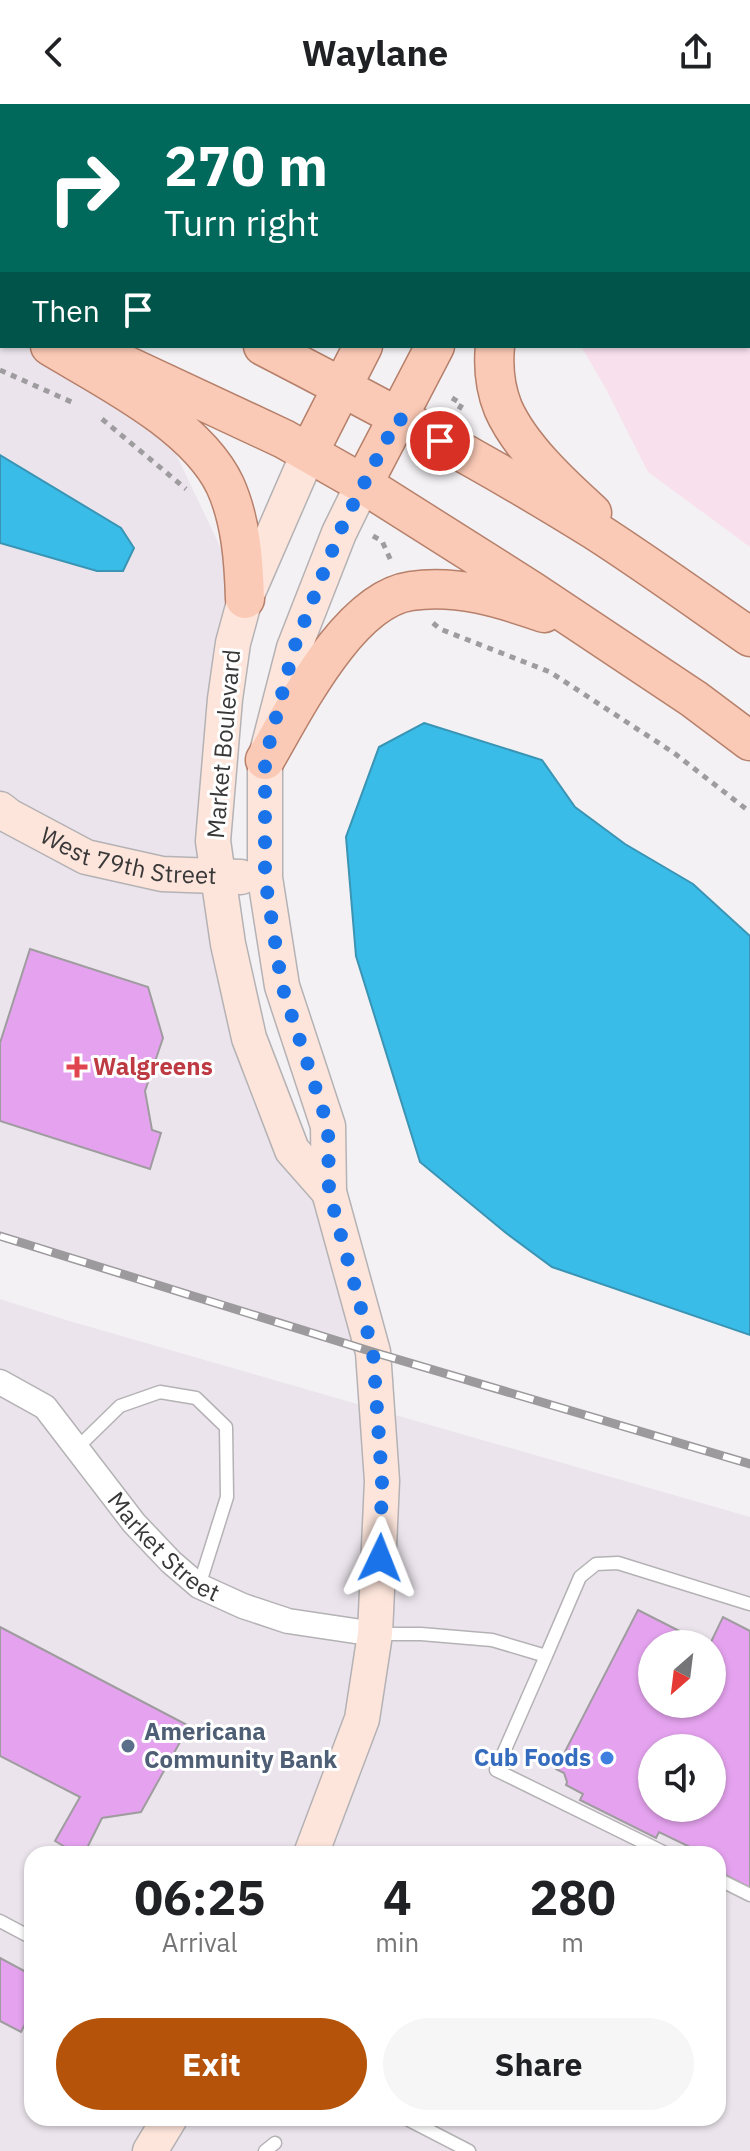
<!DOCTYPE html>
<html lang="en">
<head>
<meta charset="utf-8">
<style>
	:root { --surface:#fff; --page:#f6f6f6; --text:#202124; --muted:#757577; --accent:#b45309 }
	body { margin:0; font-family:"IBM Plex Sans",sans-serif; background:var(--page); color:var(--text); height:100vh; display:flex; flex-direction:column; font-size:30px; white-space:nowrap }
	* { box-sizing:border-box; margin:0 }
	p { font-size:26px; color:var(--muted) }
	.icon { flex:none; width:44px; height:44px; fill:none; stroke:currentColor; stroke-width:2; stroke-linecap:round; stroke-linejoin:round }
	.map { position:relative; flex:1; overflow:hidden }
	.panel { position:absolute; left:24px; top:1742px; width:702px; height:280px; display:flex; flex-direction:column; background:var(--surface); border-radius:24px; box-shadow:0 2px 6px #0004 }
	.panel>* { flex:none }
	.hud { position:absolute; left:0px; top:0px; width:750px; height:244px; box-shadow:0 2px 6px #0004; background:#00695c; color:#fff; overflow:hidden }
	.needle { width:52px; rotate:208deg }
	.fabs { position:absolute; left:638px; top:1526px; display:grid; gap:16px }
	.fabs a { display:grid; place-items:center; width:88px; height:88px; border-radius:50%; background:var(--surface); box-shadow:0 2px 6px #0004; font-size:40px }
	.pin { position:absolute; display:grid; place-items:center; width:68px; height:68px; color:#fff; margin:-34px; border:4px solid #fff; border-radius:50%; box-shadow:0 2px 8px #0007 }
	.me { position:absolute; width:88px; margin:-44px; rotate:2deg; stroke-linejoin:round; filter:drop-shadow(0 0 6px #0008) }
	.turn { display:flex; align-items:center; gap:28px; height:168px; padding:0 32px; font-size:36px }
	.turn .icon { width:104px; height:104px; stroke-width:2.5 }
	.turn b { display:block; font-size:56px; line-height:68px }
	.then { display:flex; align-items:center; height:76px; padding:0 32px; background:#0003; gap:16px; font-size:30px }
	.eta { display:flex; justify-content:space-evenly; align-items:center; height:136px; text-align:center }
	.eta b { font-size:48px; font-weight:800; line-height:56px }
	.action { display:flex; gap:16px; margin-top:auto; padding:16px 32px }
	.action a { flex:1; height:92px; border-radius:48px; background:var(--accent); color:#fff; font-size:32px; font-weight:800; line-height:92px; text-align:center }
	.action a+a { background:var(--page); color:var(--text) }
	header { display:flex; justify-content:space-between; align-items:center; height:104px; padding:0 32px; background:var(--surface); font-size:36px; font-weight:800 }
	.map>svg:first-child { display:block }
	.built { fill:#ebe4ec; fill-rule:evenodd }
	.industrial { fill:#f8e1ed }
	.water { fill:#3abce9; stroke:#3a94b4; stroke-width:2 }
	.building { fill:#e5a3ef; stroke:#9f9c9f; stroke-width:2; fill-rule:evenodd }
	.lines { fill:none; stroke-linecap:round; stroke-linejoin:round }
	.lane-casing { stroke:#b4b2b4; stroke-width:15 }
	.street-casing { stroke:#b4b2b4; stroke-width:27 }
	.secondary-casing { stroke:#b4b2b4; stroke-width:37 }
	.primary-casing { stroke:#b6806b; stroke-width:41 }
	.path { stroke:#9e9c9e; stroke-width:5; stroke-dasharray:6 6; stroke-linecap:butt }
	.lane { stroke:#fff; stroke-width:12 }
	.street { stroke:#fff; stroke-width:24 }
	.secondary { stroke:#fde5db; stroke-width:34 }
	.primary { stroke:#fbcab6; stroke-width:38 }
	.rail-casing { stroke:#9c9a9c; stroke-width:9 }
	.rail { stroke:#fff; stroke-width:6; stroke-dasharray:18; stroke-linecap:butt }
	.route { stroke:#1a73e8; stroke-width:14; stroke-dasharray:0 25.2 }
	.health-dot { fill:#e0444e; stroke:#fff; stroke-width:3 }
	.service-dot { fill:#5c6f8a; stroke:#fff; stroke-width:3 }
	.shop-dot { fill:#3f7fe0; stroke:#fff; stroke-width:3 }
	.labels { text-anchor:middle; stroke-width:6; stroke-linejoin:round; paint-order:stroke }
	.street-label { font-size:24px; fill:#393839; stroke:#fff }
	.health-label { font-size:24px; font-weight:bold; fill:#be3a42; stroke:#fff; text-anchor:start }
	.service-label { font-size:24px; font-weight:bold; fill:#4e5e75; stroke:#fff; text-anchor:start }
	.shop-label { font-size:24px; font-weight:bold; fill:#366cbe; stroke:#fff; text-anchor:end }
</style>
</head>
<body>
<header><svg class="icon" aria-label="back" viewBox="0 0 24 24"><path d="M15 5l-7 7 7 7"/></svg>Waylane<svg class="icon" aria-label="share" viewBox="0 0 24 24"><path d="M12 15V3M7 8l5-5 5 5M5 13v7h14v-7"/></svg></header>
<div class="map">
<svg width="750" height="2047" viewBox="0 0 750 2047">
	<rect width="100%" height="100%" fill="#f3f1f4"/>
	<path class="built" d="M137 0H490L489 2H142Z
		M0 216 2 217V242H49L156 308 245 495 231 551 233 863 268 983 329 1088 373 1248 0 1131Z
		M0 1195 66 1216 750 1413V2047H0ZM652 1540H712V1600H652ZM652 1644H712V1704H652ZM32 1750H718V2014H32Z"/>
	<path class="industrial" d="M563 0H750V443L648 368 606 285 581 242H748V2H562Z"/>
	<path class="water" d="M0 351 121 424 134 444 123 467H97L0 439Z
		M424 619 542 656 575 703 625 740 693 780 750 832V1231L552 1163 506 1129 420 1058 356 852 346 733 379 643Z"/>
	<path class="building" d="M30 845 148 883 163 934 145 987 152 1026 161 1029 150 1065 0 1017V939Z
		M638 1506 705 1540H652V1600H712V1540H710L723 1513 750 1527V1784L718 1767V1750H687L690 1743 659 1728 656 1734 580 1696 583 1690 566 1681 567 1678 564 1669 556 1665ZM652 1644H712V1704H652Z
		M0 1523 189 1622 141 1708 102 1714 84 1750H77L55 1737 80 1693 0 1652Z
		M0 1854 32 1871V1907L21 1928 0 1917Z"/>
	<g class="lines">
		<defs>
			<path id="lane" d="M77 1344 120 1302 160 1288 196 1294 226 1323 227 1393 199 1482
				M379 1530H421L492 1536 546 1552 496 1666 667 1750
				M546 1552 580 1473 596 1460 618 1459 750 1500
				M718 1775 750 1791
				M0 1817 32 1834
				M405 2014 469 2047
				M265 2047 275 2039"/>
			<g id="street">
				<path id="s1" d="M0 1278 45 1303 134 1419 171 1458 199 1482 243 1502 288 1517 375 1530"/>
			</g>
			<g id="secondary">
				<path d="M309 348 245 495 233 539 225 595 213 737 228 840 249 934 292 1046 329 1088"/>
				<path id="s2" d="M0 705 9 712 86 753 162 770 241 773"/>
				<path d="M311 1750 362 1615 375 1530 382 1377 373 1248 329 1088 328 1022 282 882 265 774V656L294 544 339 429 363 380"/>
				<path d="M150 2047 170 2014"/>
			</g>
			<path id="primary" d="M489 2 490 0
				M562 2 563 0
				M0 115 2 116
				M0 212 2 213
				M50 242C106 276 196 320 225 381 241 416 244 458 245 495
				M85 242 284 335 363 380 532 487 694 595 750 637
				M263 242C375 300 487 359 594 426 647 460 698 497 750 533
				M495 242C493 263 495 284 503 304 520 343 561 381 592 409
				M309 348 363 242
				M363 380 435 242
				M265 656C295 605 348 496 411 487 456 480 501 494 544 509"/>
		</defs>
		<use href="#lane" class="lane-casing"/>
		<use href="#street" class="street-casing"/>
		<use href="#secondary" class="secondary-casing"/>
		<use href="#primary" class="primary-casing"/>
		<path class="path" d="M154 0 160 2
			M440 2 441 0
			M627 2 628 0
			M0 266 76 300
			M452 294 462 300 457 309
			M102 315 186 385
			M373 432 382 437 392 459
			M433 519 440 525 550 568 674 649 750 708"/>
		<use href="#lane" class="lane"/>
		<use href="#street" class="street"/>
		<use href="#secondary" class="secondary"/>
		<use href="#primary" class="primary"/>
		<defs>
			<path id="rail" d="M0 1132 373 1248 750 1360"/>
		</defs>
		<use href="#rail" class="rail-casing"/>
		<use href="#rail" class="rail"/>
	</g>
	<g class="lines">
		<path class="route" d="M380 1454 382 1377 373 1248 329 1088 328 1022 282 882 265 774V656L294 544 328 457 344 418 398 314 440 337"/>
	</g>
	<path class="health-dot" d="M73 951h8v8h8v8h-8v8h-8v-8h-8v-8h8z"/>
	<circle class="service-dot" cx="128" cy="1642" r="8"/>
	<circle class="shop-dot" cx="607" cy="1654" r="8"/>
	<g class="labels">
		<g class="street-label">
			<text transform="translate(224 640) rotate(-85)" y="8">Market Boulevard</text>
			<text dy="8" stroke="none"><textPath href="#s2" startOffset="140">West 79th Street</textPath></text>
			<text dy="8" stroke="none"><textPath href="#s1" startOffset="236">Market Street</textPath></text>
		</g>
		<g class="health-label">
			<text x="93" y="971">Walgreens</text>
		</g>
		<g class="service-label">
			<text x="144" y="1636">Americana<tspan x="144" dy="28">Community Bank</tspan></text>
		</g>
		<g class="shop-label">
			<text x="591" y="1662">Cub Foods</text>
		</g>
	</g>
</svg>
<div class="fabs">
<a><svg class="needle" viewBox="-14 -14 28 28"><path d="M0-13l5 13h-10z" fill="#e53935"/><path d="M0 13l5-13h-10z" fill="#757577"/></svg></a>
<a><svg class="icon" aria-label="sound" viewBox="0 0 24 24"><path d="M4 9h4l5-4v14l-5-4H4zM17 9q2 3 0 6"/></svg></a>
</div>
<div class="pin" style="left:440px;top:337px;background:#d93025"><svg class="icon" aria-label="arrive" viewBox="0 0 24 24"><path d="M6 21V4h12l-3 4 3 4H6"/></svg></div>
<svg class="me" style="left:380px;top:1454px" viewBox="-20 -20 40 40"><path d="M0-17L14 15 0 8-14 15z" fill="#1a73e8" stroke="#fff" stroke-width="4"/></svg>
<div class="hud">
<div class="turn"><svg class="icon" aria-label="right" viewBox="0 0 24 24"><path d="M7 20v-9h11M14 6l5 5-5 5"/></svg><div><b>270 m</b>Turn right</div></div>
<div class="then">Then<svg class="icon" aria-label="arrive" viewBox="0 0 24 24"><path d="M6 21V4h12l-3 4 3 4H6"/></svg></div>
</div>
<section class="panel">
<div class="eta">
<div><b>06:25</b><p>Arrival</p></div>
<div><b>4</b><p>min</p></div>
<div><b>280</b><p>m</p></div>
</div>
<div class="action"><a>Exit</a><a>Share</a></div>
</section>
</div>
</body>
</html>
